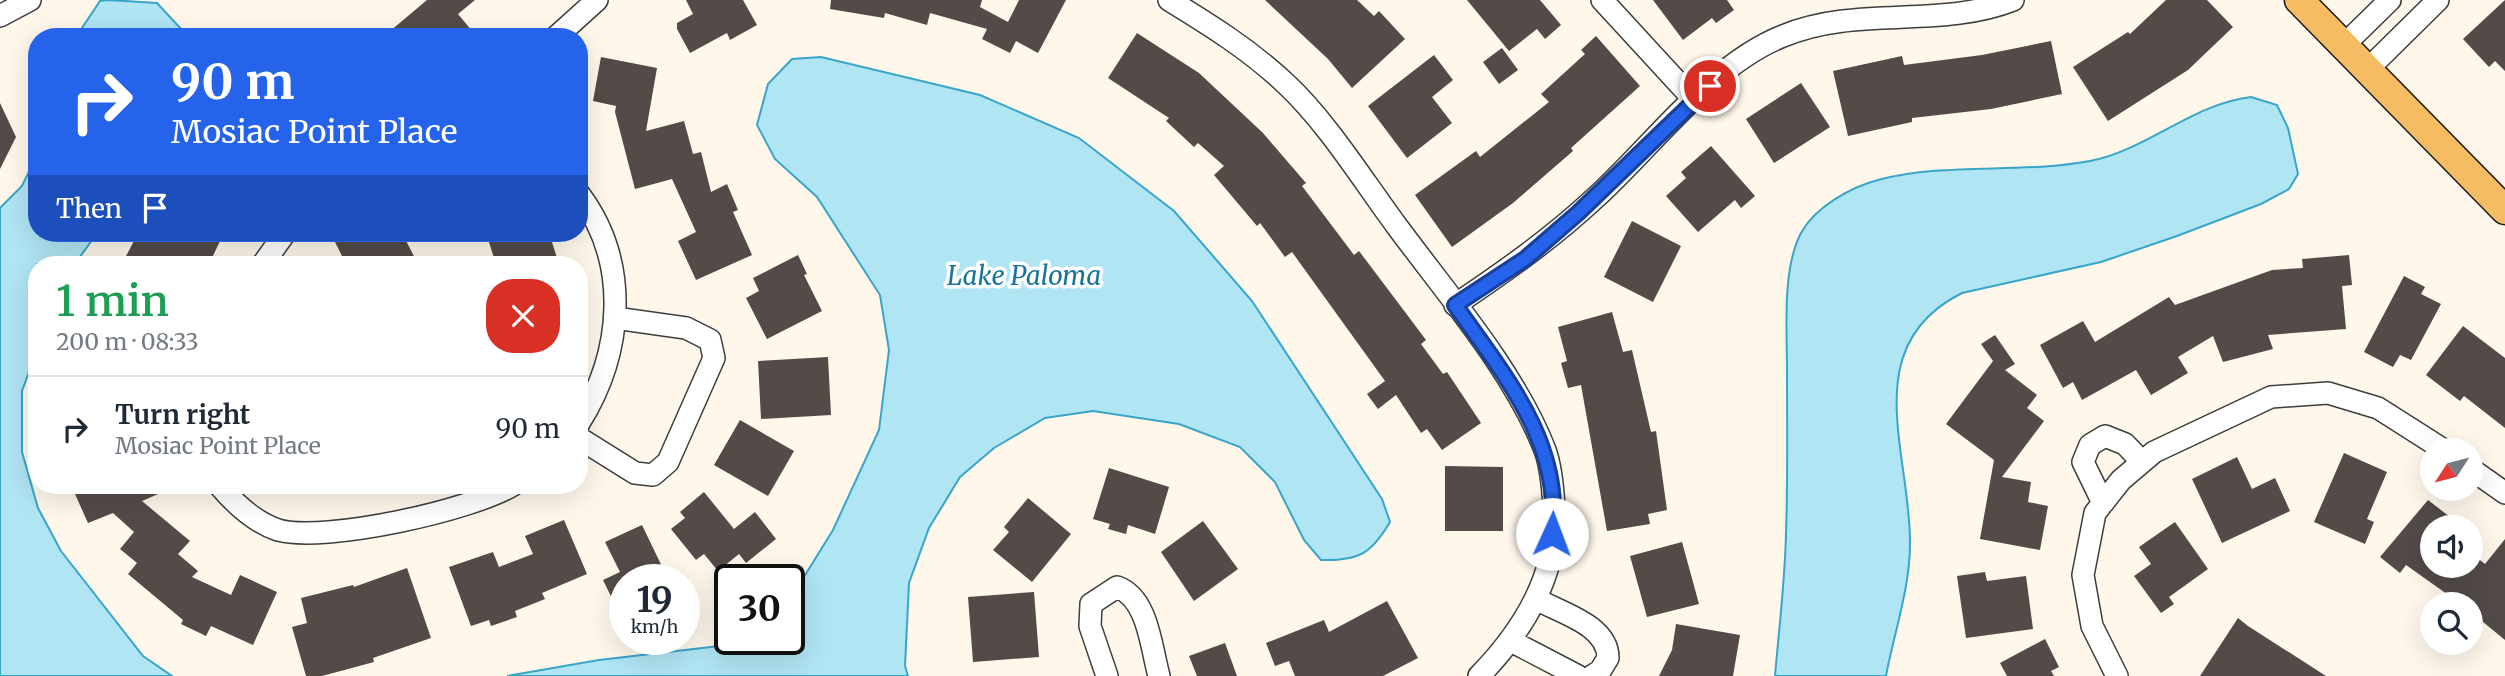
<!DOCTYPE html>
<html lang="en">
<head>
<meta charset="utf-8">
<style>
	:root { --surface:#fff; --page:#f6f6f7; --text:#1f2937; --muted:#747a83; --line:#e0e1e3 }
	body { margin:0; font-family:Merriweather,serif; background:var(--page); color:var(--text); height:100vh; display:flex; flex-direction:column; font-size:26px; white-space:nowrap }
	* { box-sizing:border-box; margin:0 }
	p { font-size:23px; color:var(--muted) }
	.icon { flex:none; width:38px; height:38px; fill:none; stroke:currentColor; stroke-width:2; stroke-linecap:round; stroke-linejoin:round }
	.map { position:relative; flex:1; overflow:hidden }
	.details { position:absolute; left:28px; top:256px; width:560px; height:238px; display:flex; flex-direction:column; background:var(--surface); border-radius:28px; box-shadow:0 7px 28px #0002 }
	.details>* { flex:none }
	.top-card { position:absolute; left:28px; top:28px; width:560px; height:214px; border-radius:28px; box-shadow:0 7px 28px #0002; background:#2563eb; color:#fff; overflow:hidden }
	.needle { width:46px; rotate:234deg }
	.buttons { position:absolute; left:2420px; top:438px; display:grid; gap:14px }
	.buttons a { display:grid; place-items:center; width:63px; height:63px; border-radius:50%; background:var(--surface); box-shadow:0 7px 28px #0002; font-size:35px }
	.speed { position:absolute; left:609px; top:564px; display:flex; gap:14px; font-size:35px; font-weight:700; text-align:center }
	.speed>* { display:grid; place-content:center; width:91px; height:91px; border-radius:50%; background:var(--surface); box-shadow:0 7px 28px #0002; line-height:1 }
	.speed small { font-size:18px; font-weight:400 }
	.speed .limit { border:4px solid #111; border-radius:10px; background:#fff; color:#111 }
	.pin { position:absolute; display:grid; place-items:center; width:60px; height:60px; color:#fff; margin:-30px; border:4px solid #fff; border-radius:50%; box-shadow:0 2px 7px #0007 }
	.me { position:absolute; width:77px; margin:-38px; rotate:2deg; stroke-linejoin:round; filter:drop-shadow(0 0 5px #0008) }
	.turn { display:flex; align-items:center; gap:24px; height:147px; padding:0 28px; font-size:32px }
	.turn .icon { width:91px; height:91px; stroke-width:2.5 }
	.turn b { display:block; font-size:49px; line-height:60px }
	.then { display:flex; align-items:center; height:66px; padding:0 28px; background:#0003; gap:14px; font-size:26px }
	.round { display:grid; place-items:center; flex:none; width:74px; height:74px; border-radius:28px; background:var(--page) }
	.head { display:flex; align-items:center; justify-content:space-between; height:119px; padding:0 28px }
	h1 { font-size:42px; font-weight:600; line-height:52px; color:#1e9e55 }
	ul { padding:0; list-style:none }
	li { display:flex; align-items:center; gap:21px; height:105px; padding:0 28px; border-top:2px solid var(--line) }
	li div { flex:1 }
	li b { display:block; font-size:26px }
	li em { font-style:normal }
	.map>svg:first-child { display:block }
	.water { fill:#b0e5f4; stroke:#39a5c9; stroke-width:2 }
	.building { fill:#534b48 }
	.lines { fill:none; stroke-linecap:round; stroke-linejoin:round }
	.minor-casing { stroke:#3e3e3e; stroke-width:24 }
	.major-casing { stroke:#1c1c1c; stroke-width:31 }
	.minor { stroke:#fff; stroke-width:21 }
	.major { stroke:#f5bc64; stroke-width:28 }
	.route-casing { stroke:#184099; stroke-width:18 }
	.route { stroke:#2563eb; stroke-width:12 }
	.labels { text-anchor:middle; stroke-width:7; stroke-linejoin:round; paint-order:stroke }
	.water-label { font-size:26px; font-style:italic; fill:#197498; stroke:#fff }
</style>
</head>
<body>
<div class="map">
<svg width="2505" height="676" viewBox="0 0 2505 676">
	<rect width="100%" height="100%" fill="#fef7ea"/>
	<path class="water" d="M109 0 157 3 182 30 183 37H76L100 1Z
		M821 57 980 95 1079 138 1174 211 1252 301 1382 499 1390 522C1371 554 1359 561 1321 560L1304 540 1275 482 1240 447 1179 424 1093 411 1045 418 994 448 960 477 929 528 909 583 905 666 908 676H507L599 660 728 645 745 639H789V601L833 530 879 430 889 350 880 295 817 197 775 159 757 125 768 84 792 59Z
		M2251 97 2277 105 2288 128 2298 174 2289 189 2261 204 2177 236 2101 262 1962 293C1856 346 1911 454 1910 544 1910 588 1894 633 1886 676H1775C1779 629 1785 581 1786 533 1788 479 1787 424 1787 369 1787 329 1782 269 1801 233 1815 207 1851 187 1878 180 1946 162 2020 174 2090 161 2147 150 2192 104 2251 97Z
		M37 155V233H97L75 264H37V350L22 391V452L38 508 61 551 143 656 172 676H0V208L22 186Z"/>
	<path class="building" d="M427 0H475L458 14 477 37H383Z
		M686 0H743L757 25 730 40 727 33 690 53 677 29V23L693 14Z
		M831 0H982L980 7 1008 22 1019 0H1066L1038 53 1016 41 1010 53 982 39 987 29 930 13 927 25 885 13 884 18 830 9Z
		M1265 0H1357L1374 16 1379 11 1405 39 1352 88 1328 59Z
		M1467 0H1540L1561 25 1545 39 1537 29 1509 51Z
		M1653 0H1727L1734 10 1716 23 1712 18 1683 40Z
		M2166 0H2207L2233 27 2188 70 2108 121 2073 67 2128 32 2130 34Z
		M2505 0V71L2495 61 2489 67 2463 39Z
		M1137 33 1199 73 1263 133 1306 183 1302 186 1354 255 1359 251 1402 308 1426 340 1421 344 1443 374 1447 372 1481 423 1442 450 1427 429 1421 433 1396 395 1378 409 1367 394 1385 381 1292 252 1285 257 1260 223 1257 226 1214 175 1224 166 1198 143 1194 147 1166 121 1169 118 1108 78Z
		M1596 36 1640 86 1571 148 1573 151 1513 203 1452 247 1415 195 1476 151 1480 157 1549 102 1541 94 1585 54 1581 50Z
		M2051 41 2062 94 1991 109 1912 118V122L1848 136 1833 71 1902 56 1904 65 1982 55Z
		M1502 48 1518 70 1499 84 1483 62Z
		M1434 55 1453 80 1432 97 1452 123 1407 158 1368 106Z
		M601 57 657 68 646 131 684 121 693 154 701 152 711 192 727 184 738 210 733 212 752 255 696 280 678 241 696 232 672 179 635 189 615 112 616 106 593 101Z
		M1801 83 1830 127 1774 163 1746 119Z
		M0 103 16 137 0 169Z
		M1711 146 1755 196 1741 208 1735 200 1698 232 1666 196 1686 178 1681 172Z
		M1632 221 1681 246 1653 302 1604 277Z
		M138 233H214L222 237 209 264H122Z
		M354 233H381L384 238 402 233 418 264H346L335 242Z
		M486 233H549L559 264H496Z
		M798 255 807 274 804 275 822 311 767 339 746 298 759 291 753 278Z
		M2349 255 2352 285 2342 286 2346 329 2268 335 2273 349 2223 362 2213 336 2178 357 2188 373 2151 395 2136 370 2082 400 2073 382 2063 388 2040 345 2083 321 2095 342 2169 297 2175 305 2272 270 2303 268 2302 259Z
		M2404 276 2425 287 2421 294 2441 304 2411 360 2400 355 2393 367 2364 352Z
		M1612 312 1623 352 1632 350 1651 432 1656 431 1667 510 1648 514 1650 524 1607 531 1581 385 1568 388 1561 363 1567 361 1558 327Z
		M2463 326 2505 358V428L2464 396 2460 401 2426 375Z
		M1995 335 2015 364 2005 370 2037 395 2027 408 2044 421 2002 477 2031 482 2028 502 2048 506 2040 550 1980 539 1994 460 1946 424 1993 361 1981 344Z
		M828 357 831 415 761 419 758 361Z
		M740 420 794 451 768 496 714 465Z
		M2344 453 2387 472 2367 519 2374 522 2365 544 2314 522Z
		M2237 457 2252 489 2275 478 2290 511 2222 543 2192 479Z
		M1445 466 1503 467V531H1445Z
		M1109 468 1169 487 1155 534 1128 525 1126 534 1108 529 1110 524 1093 519Z
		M71 485H179L142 501 190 541 178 554 198 571 192 577 231 595 240 575 277 592 253 645 211 626 206 636 181 624 183 620 128 574 137 563 120 549 134 532 113 513 88 523Z
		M704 492 734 529 755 512 776 539 746 563 739 554 718 571 704 554 696 560 671 529 685 518 680 512Z
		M1028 498 1071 534 1032 582 993 550 1009 532 1004 527Z
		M2428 500 2463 527H2432V565H2471V553L2485 564 2505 539V640L2471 612V604H2461L2406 565 2400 573 2380 557Z
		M564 520 587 574 542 593 545 599 515 611 517 617 491 626 489 620 471 626 449 567 493 552 499 567 533 554 525 536Z
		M1203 521 1238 569 1194 601 1161 552Z
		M2175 522 2208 569 2169 597 2174 604 2161 613 2134 576 2151 564 2139 547Z
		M642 525 668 579H625V625L603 580 620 572 605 542Z
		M1682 542 1699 604 1647 617 1630 556Z
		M407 568 431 638 373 658 374 662 322 676H306L292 627 307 623 301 598 353 585 354 587Z
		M1985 572 1987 581 2026 576 2033 629 1966 638 1957 576Z
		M1034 592 1039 657 973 662 968 597Z
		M1387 601 1418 658 1383 676H1295L1289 661 1275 666 1266 643 1324 620 1329 632Z
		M2238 618 2248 626 2326 676H2200Z
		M1676 624 1740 635 1733 676H1659L1672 650Z
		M2045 639 2059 667 2051 671 2054 676H2007L2000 663Z
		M1225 643 1237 676H1197L1189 656Z"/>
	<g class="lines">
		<defs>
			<path id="minor" d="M1169 0C1210 25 1250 50 1285 83 1327 122 1362 179 1396 225 1446 293 1515 372 1545 450 1551 466 1553 490 1554 507 1560 573 1522 632 1479 676
				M1602 0 1694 100
				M0 16 30 0
				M556 37 597 0
				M2343 46 2390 0
				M2368 69 2438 0
				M579 194C631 263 623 353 579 423
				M263 264 285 233
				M1455 305C1504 272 1551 239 1594 199 1652 147 1710 65 1783 36 1857 5 1940 29 2013 0
				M579 438 635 473 653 475 668 462 714 358 710 340 686 328 615 318
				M2471 469 2505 493
				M219 485C235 504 254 522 278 530 325 543 472 510 513 485
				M2103 503 2083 462 2090 445 2105 436 2125 444 2142 462
				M1536 599C1561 613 1608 625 1608 658L1600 671 1592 676
				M1511 641 1578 676
				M1107 676 1090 626 1091 604 1117 587C1148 598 1151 647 1159 676
				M2117 676 2092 626 2083 575 2095 513 2121 480 2154 452 2271 397 2328 393 2378 408 2444 450"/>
			<path id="major" d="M2299 0 2505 210"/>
		</defs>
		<use href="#minor" class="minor-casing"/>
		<use href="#major" class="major-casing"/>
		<use href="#minor" class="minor"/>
		<use href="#major" class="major"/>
	</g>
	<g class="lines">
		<defs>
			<path id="route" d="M1552 534C1563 443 1504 375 1455 305L1525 259 1578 213 1710 86"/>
		</defs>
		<use href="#route" class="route-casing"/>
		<use href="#route" class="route"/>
	</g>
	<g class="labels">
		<g class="water-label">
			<text x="1024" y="285">Lake Paloma</text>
		</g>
	</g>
</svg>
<div class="buttons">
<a><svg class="needle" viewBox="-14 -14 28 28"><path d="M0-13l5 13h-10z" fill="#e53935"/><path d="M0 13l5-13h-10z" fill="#747a83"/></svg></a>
<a><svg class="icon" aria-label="sound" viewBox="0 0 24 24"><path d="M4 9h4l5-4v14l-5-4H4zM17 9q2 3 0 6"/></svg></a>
<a><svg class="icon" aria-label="search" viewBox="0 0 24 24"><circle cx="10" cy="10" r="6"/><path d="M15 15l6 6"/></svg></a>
</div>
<div class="speed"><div>19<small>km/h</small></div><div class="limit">30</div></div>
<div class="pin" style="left:1710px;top:86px;background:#d93025"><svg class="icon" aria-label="arrive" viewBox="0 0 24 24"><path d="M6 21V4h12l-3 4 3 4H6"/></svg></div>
<svg class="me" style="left:1552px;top:534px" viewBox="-20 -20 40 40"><circle r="19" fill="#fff"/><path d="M0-13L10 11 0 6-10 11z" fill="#2563eb"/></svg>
<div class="top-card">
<div class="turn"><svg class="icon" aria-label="right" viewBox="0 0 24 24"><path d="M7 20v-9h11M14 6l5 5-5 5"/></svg><div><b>90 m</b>Mosiac Point Place</div></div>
<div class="then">Then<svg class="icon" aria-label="arrive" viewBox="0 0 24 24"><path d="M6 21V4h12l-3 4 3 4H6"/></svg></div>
</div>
<section class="details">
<div class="head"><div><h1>1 min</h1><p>200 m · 08:33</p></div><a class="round" style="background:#d93025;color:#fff"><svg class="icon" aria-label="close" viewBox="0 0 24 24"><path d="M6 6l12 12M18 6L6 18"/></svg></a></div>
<ul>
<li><svg class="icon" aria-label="right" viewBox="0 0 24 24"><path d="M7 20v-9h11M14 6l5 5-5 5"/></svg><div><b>Turn right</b><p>Mosiac Point Place</p></div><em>90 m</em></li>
</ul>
</section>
</div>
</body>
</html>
